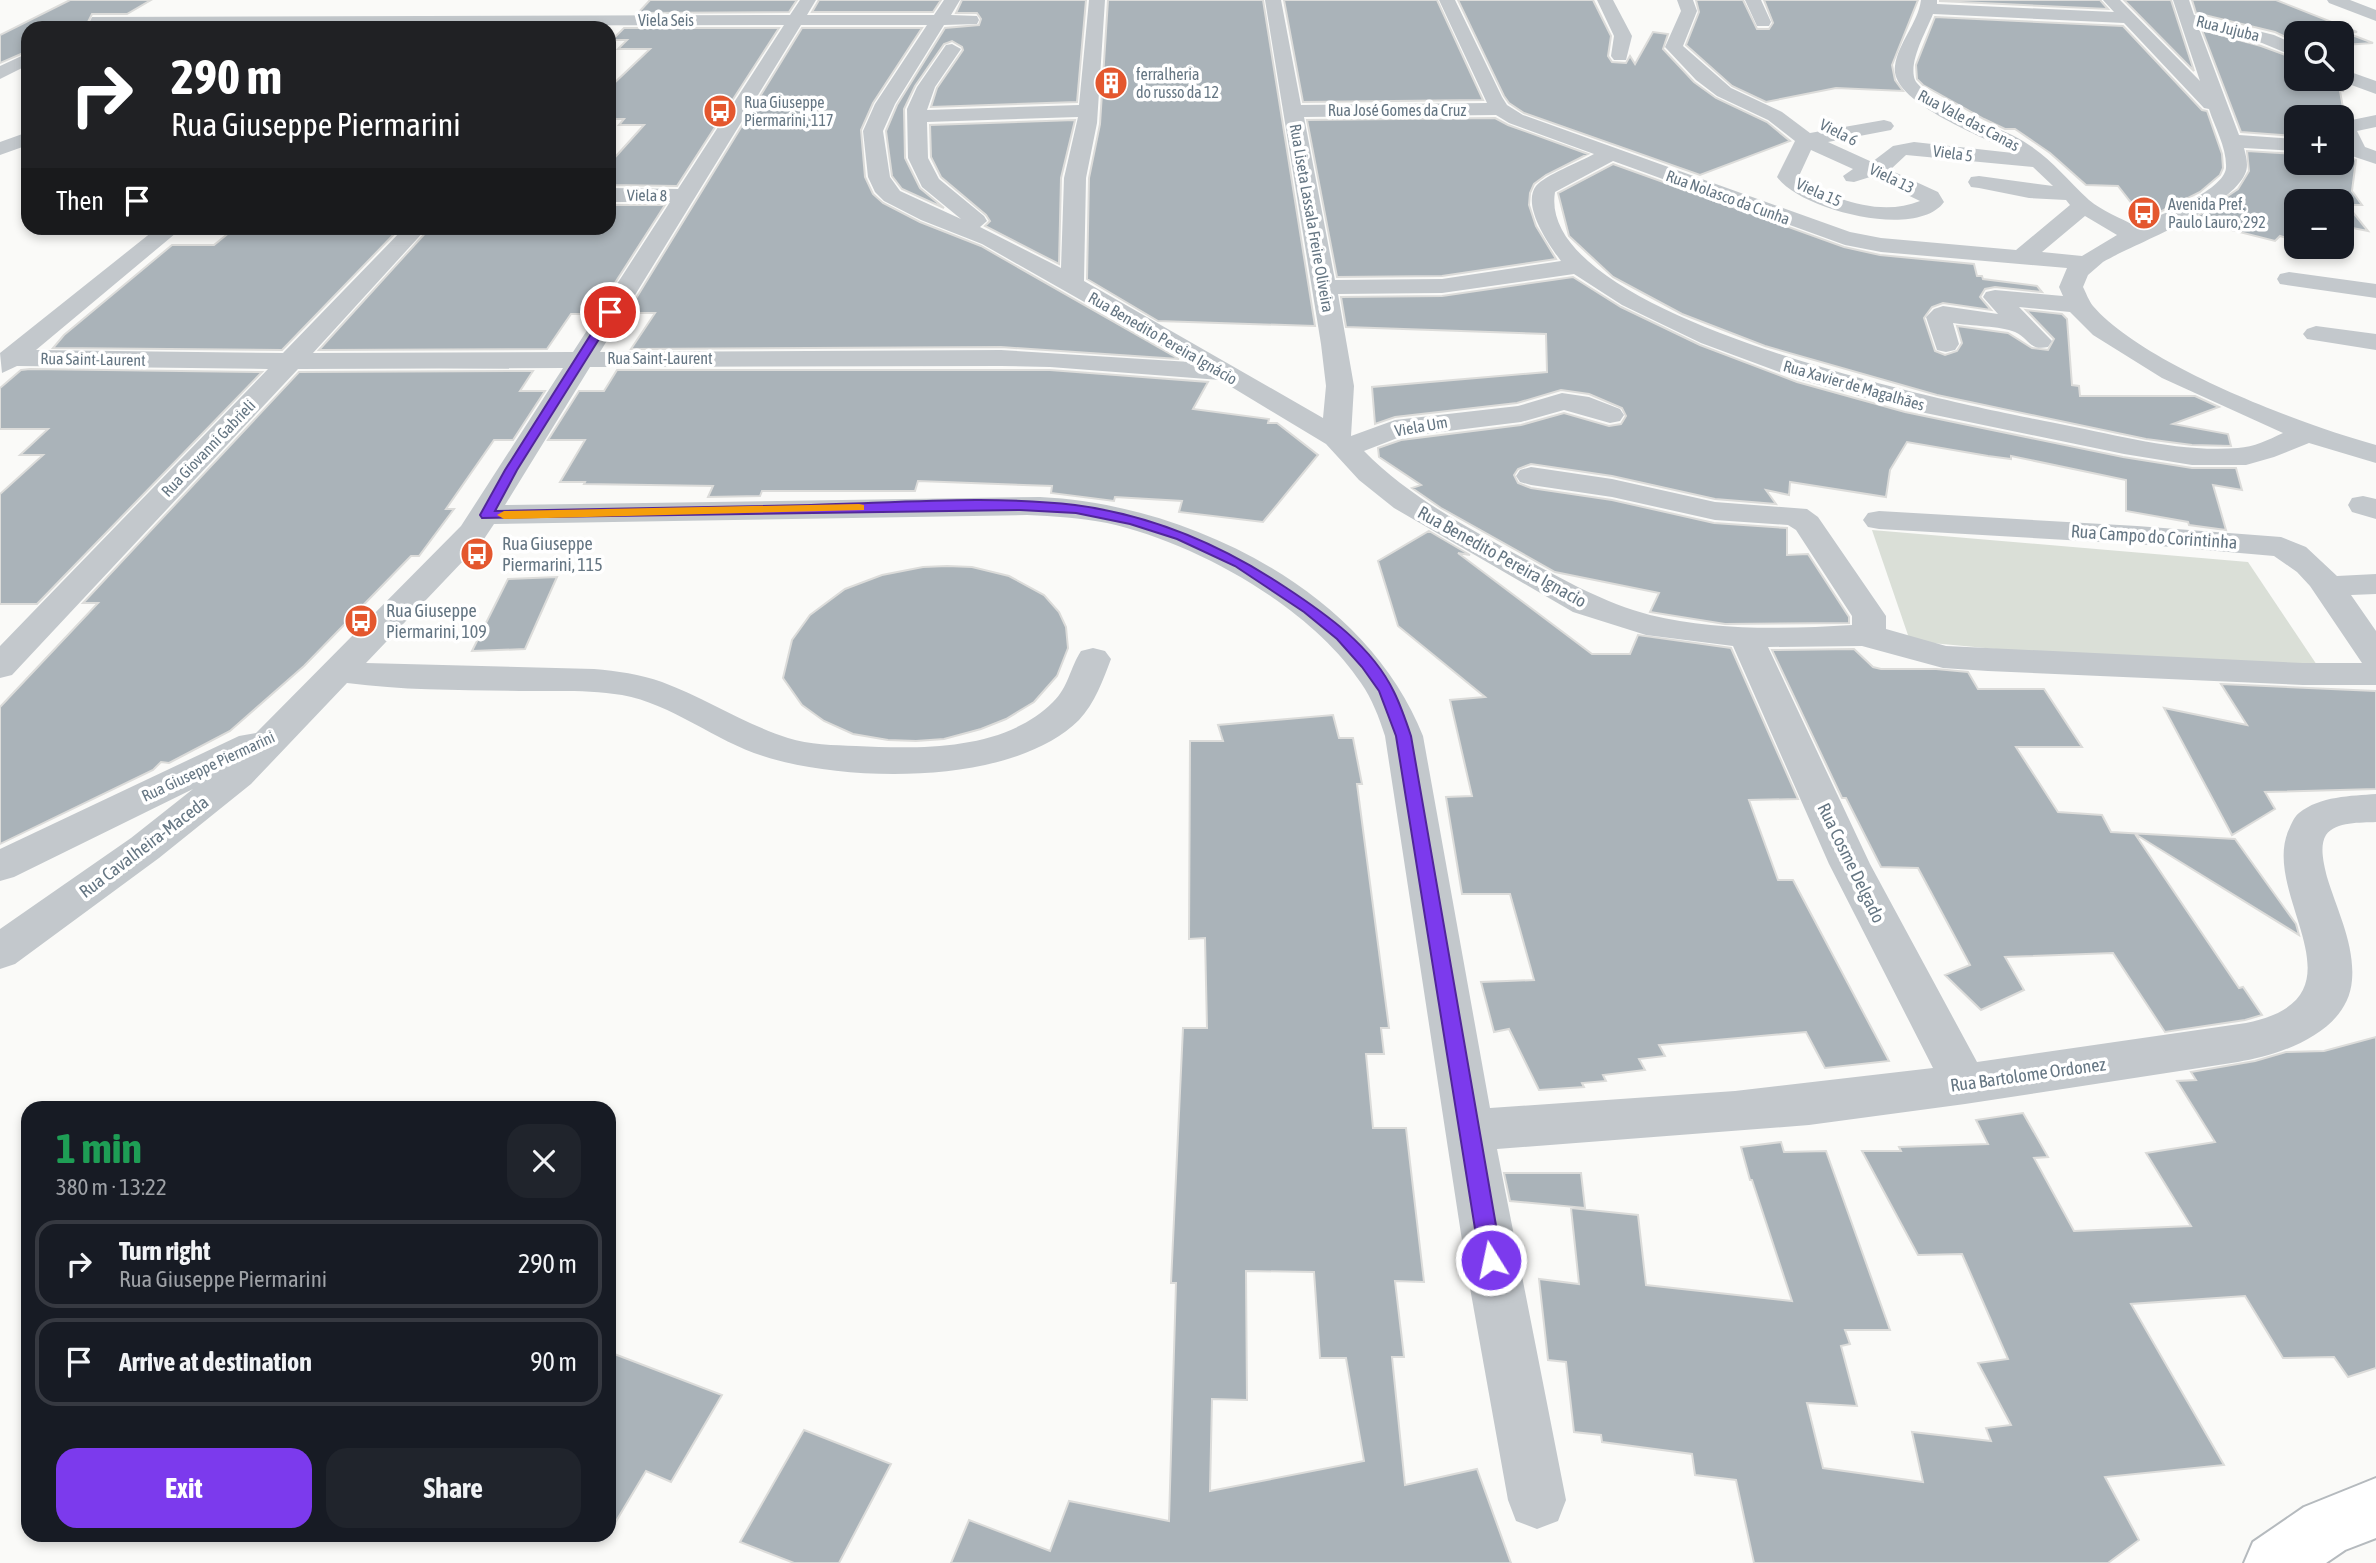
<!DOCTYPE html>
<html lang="en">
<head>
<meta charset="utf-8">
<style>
	:root { --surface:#171b24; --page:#20242c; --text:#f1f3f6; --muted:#9ea1a6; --line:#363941; --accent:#7c3aed }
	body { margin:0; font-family:"Asap Condensed",sans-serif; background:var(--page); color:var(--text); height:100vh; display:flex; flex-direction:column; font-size:26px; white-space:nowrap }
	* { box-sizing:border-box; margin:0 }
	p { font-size:23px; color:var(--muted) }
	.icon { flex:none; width:38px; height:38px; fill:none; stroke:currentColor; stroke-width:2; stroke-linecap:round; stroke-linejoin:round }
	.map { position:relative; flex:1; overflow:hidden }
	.sheet { position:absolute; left:21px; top:1101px; width:595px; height:441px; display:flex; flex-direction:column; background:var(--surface); border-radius:21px; box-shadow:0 4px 10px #0003 }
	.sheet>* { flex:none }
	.hud { position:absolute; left:21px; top:21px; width:595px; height:214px; border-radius:21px; box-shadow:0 4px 10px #0003; background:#202124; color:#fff; overflow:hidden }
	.fabs { position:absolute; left:2284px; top:21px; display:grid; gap:14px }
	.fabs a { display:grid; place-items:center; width:70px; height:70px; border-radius:14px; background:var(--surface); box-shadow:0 4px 10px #0003; font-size:35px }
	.pin { position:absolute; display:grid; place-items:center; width:60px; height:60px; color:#fff; margin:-30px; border:4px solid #fff; border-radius:50%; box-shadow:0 2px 7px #0007 }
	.me { position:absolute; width:77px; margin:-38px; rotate:350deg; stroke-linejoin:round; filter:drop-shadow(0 0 5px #0008) }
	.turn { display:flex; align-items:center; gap:24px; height:147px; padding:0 35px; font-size:32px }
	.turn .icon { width:91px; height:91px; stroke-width:2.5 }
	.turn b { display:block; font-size:49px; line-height:60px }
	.then { display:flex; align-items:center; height:66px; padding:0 35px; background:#0003; gap:14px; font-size:26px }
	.round { display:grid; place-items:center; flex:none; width:74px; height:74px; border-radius:21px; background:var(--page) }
	.headline { display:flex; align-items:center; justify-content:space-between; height:119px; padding:0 35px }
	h1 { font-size:42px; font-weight:700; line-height:52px; color:#1e9e55 }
	.action { display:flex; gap:14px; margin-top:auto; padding:14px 35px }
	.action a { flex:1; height:80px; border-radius:21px; background:var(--accent); color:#fff; font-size:28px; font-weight:700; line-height:80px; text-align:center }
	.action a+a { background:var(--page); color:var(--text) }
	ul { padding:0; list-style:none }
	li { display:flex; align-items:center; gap:21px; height:88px; margin:0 14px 10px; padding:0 21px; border:4px solid var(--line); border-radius:21px }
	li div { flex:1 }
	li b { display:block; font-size:26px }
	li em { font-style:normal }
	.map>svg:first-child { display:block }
	.green { fill:#dadfd7 }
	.building { fill:#aab3b9; stroke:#dcdcda; stroke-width:2; fill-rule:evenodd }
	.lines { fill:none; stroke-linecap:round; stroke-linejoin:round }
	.major-casing { stroke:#b5babe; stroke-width:4 }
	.minor { fill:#c3c8cc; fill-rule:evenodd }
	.major { fill:#fff; fill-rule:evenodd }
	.route { fill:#7c3aed; stroke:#51269a; stroke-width:2 }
	.slow { fill:#f59e0b }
	.labels { text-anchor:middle; stroke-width:7; stroke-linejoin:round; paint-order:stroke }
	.far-street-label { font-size:16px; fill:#657683; stroke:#fff }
	.far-poi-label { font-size:16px; fill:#657683; stroke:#fff; text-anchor:start }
	.street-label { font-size:18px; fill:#657683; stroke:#fff }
	.poi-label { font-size:18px; fill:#657683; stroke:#fff; text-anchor:start }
</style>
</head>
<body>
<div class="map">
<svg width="2376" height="1563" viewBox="0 0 2376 1563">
	<rect width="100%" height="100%" fill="#fafaf8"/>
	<path class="green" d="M1872 530 2248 562 2327 680 1910 641Z"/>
	<path class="building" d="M70 0H151L127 14H92L88 22 94 28H28V51L0 63V35Z
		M650 0H797L789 12 638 13Z
		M819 0H941L933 12H812Z
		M962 0H1086L1077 102 931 107 937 88 963 50 962 47 952 41 944 44 915 86 904 109 905 158 920 188 944 208 902 189 892 176 886 131 897 105 945 28 979 25 981 19 977 13H956Z
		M1108 0H1263L1315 326 1158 321 1087 279 1089 178 1100 124Z
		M1284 0H1437L1483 100 1303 102Z
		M1458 0H1593L1611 36 1608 56 1612 62 1626 63 1630 56 1635 64 1653 32 1668 34 1663 49 1694 82 1716 98 1767 122 1790 141 1700 175 1524 113 1509 103 1504 96Z
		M1696 0H1743L1757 29H1769L1773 23 1764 0H1918L1892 65 1895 80 1903 91 1836 88 1766 102 1732 86 1686 45 1699 12Z
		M1940 0H2100L2108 9 1940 1Z
		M2124 0H2171L2194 71Z
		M2192 0H2276L2357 32 2347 33 2373 43 2344 45V67H2342V33H2296V42L2275 32 2196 13Z
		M1935 17 2123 26 2202 110 2207 111 2222 154 2223 168 2220 175 2200 192 2160 212 2133 205 2118 186 2086 185 2050 153 2015 129H2005L1984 119 1923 85 1917 79 1916 65Z
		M624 28H779L677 186 609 185V164L644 125H619L624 119H609V88L650 49H618L627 40H612Z
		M802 28H922L873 103 861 130 865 177 873 194 883 203 920 222 981 246 1179 359 1001 347 631 349 655 313H627Z
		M2202 30 2261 46 2296 59V79H2332L2343 85V91H2340L2345 119 2296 117V136L2241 132Z
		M1495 118 1508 125 1588 154 1546 175 1534 184 1530 193 1529 205 1536 226 1556 259 1442 276 1337 277 1307 120Z
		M1075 120 1061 178 1059 264 985 226 990 221 986 215 941 177 931 157 930 125Z
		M2342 144 2347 156 2356 160 2352 191 2362 205H2347L2368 231 2342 226V201H2296V241L2280 236 2275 241 2192 220 2238 189 2249 171 2247 151 2296 154V163H2342Z
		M1613 164 1844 247 1880 255 1974 264 1977 276H1982L1983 279 2037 286 2042 292 1995 287 1985 289 1980 297 1991 310 1943 303 1932 307 1924 318 1935 351 1945 355 1957 351 1962 343 1957 326 2008 333 2032 348 2048 350 2054 339 2026 310 2062 314 2067 319 2072 385 2079 386 2080 396H2195L2219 407 2173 424 2228 434 2231 446 2192 445 2146 439 1937 395 1765 346 1682 314 1613 277 1569 236 1558 193Z
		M609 205H665L595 314H571L547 349 319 350 429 229 609 228Z
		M269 229H399L282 350 53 348 64 335 172 245H214L230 232 264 233Z
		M1573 277 1621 307 1700 345 1797 382 1905 412 2123 457 2192 468H2236L2242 490 2213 485 2226 530 2189 525 2188 522 2126 511V480L2011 456V459L1988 456 1907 442 1890 470 1886 497 1790 482 1789 495 1766 490 1776 504 1715 499 1612 476 1531 464 1518 469 1514 475 1518 483 1531 488 1612 500 1714 523 1787 528V555L1808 554 1849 617V623L1725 624 1650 612 1659 593 1555 572 1441 508 1412 488 1421 485 1379 457 1378 448 1401 440 1521 425 1564 413 1609 426 1621 424 1626 416 1622 408 1589 394 1561 390 1517 403 1395 417 1375 424 1372 387 1547 372 1546 334 1346 327 1341 297 1442 296Z
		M21 370 30 369 262 372 37 604H0V494L43 455H20L48 429H0V388Z
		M617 370H1050L1208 382 1193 409 1269 419 1268 423H1277L1318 455 1263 522 1179 512 1182 501 1115 497 1114 501 1051 493 1052 486 918 481 915 491H762L760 496 708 497 713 486 584 484 585 482H560L585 440H548L579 391H604Z
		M533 371 520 391H545L513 440H494L446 509H454L419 556H411L304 666 230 731 169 763 161 762 153 770 0 844V707L98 603H83L299 372Z
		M1429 531 1470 555 1458 553 1592 654H1630L1638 635 1731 648 1798 799 1749 800 1778 880H1793L1889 1061 1825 1068 1806 1032 1659 1045 1665 1056 1639 1059 1645 1070 1603 1075 1606 1081 1582 1083 1584 1087 1539 1090 1509 1029 1494 1032 1481 982 1534 980 1510 894H1462L1446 797 1472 796 1450 700 1485 697 1398 626 1378 561Z
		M947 566 972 567 1009 576 1044 595 1059 612 1066 627 1068 648 1057 676 1034 702 1006 719 981 729 944 739 916 741 888 740 853 734 824 721 802 705 783 678 792 640 810 615 845 589 882 575 923 567Z
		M557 577 525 649 472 651 508 579Z
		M1854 649 1873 667 1881 669H1936L1968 672 1978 689H2044L2082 747H2016L2058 812 2102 815 2111 832 2235 839 2296 924 2299 935 2135 834 2239 988 2243 987 2262 1015 2245 1020 2165 1032 2113 953 2005 957 2024 990 1981 1010 1945 975 1970 965 1918 868 1881 867 1846 798H1842L1772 650Z
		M2221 684 2376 691V789L2265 792 2275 809 2232 835 2164 708 2247 725Z
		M1333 715 1339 738H1353L1362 784H1357L1389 1028H1381L1384 1054H1366L1373 1128H1406L1424 1282 1395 1281 1404 1357H1392L1405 1485 1477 1469 1511 1563H951L969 1520 1050 1551 1069 1501 1169 1521 1176 1283H1171L1183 1028H1207L1205 938 1189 939 1190 741H1223L1218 725ZM1246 1271 1314 1272 1320 1358H1346L1364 1461 1210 1491 1212 1399 1247 1400Z
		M2376 1037V1368L2348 1377 2334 1357 2283 1358 2245 1296 2131 1304 2224 1465 2105 1477 2139 1540 2108 1563H1754L1736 1480 1695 1475 1692 1454 1602 1442 1601 1435 1574 1432 1566 1362 1548 1360 1539 1279 1579 1284 1571 1208 1638 1215 1646 1285 1792 1301 1752 1180H1750L1741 1147 1781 1142 1784 1152 1826 1151 1890 1330H1845L1850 1344 1841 1346 1857 1406 1807 1403 1823 1468 1923 1482 1912 1432 1991 1441 1986 1428 2011 1425 1978 1363 2008 1359 1962 1254 1918 1255 1862 1151H1901L1899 1147 1988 1144 1976 1120 2023 1113 2048 1157 2034 1158 2074 1231 2191 1226 2146 1153 2215 1142 2177 1081 2196 1080 2191 1072 2255 1061 2286 1052 2324 1051Z
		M1504 1173H1581L1585 1208 1510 1201Z
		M609 1352 722 1395 671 1482 646 1471 609 1533Z
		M804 1430 891 1464 839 1563H794L740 1542Z"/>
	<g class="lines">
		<defs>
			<path id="major" d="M2376 1478V1538L2345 1550 2326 1563H2244L2253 1542 2304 1507Z"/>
		</defs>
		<use href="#major" class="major-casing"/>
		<path class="minor" d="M800 0H816L807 15H934L944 0H960L951 15 977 16 979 20 977 24 944 25 895 104 883 131 890 177 900 191 961 219 922 187 908 158 907 109 917 87 946 45 952 44 961 49 935 87 927 110 1079 105 1089 0H1105L1097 123 1086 178 1084 281 1323 418 1326 386 1321 344 1265 0H1281L1301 105 1487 103 1439 0H1455L1502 97 1507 105 1523 115 1850 232 1881 238 2016 250 2070 205 2066 200 2029 198 1979 188 1971 187 1968 182 1971 177 1979 176 2053 186 2033 167 1906 155 1890 170 1938 192 1944 202C1917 240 1800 210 1777 177L1795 141 1768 120 1717 96 1696 80 1665 47 1681 11 1677 0H1693L1697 11 1683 46 1731 88 1782 112 1810 133 1884 120 1891 122 1894 126 1891 130 1828 142 1872 162 1893 146 1914 142 2013 153C1986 137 1889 103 1895 66 1898 43 1918 23 1921 0H1937V4L2114 12 2103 0H2120L2200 81 2173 0H2189L2194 15 2274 35 2296 45V57L2262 43 2198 26 2239 135 2296 139V151L2244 148C2246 156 2249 166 2245 174 2229 209 2138 242 2103 262L2088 275 2083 287C2086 293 2089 301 2093 306 2144 365 2300 424 2376 445V463L2309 443 2274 457 2246 465H2192L2124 454 1906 409 1798 379 1701 343 1622 305 1574 274 1442 293 1338 294 1354 386 1351 436 1395 420 1518 406 1562 393 1589 397 1620 409 1624 415 1620 421 1610 423 1564 410 1521 422 1400 437 1364 451C1409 497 1467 527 1523 558 1564 580 1604 603 1650 615 1714 631 1787 629 1852 625V616L1796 530 1788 525 1715 520 1612 497 1531 485 1520 482 1516 476 1520 470 1531 467 1612 479 1715 502 1807 509 1818 517 1886 616V629L1946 646 2303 663H2362L2310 586 2297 572 2274 556 2137 544 1879 529 1868 527 1863 520 1868 513 1879 511 2137 526 2281 537 2306 547 2337 576 2376 574V594L2351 595 2376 631V685H2303L1988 671 1943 668 1862 646 1768 647 1870 864 1977 1062 2246 1023C2375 997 2256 894 2290 827 2292 822 2295 816 2299 813 2320 796 2351 796 2376 794V822C2361 823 2336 821 2326 835 2319 846 2324 865 2327 877 2337 910 2355 945 2352 980 2348 1033 2280 1055 2238 1062L1965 1104 1809 1125 1497 1149 1566 1500 1558 1521 1537 1529 1516 1521 1508 1500 1465 1260 1385 736C1379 717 1372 699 1361 683 1311 607 1195 542 1107 523 1080 518 1054 516 1027 515L494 524 484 539 366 663 594 669C617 671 640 674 662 682 705 698 744 724 788 738 809 745 834 745 856 746 921 749 1004 751 1053 702 1068 688 1070 668 1081 651L1093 648 1105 651 1111 659C1103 680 1095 703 1079 720 1013 786 846 783 763 756 715 741 672 704 622 695 593 690 562 691 532 691 470 690 408 691 347 683L251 784 159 858 15 964 0 969V929L131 838 193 789 14 877 0 881V849L239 736 256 733 461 526 563 368 298 369 12 675 0 678V646L268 369 17 366 2 373 0 353 157 228H182L36 350 283 353 404 228H427L313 353 573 352 670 202H609V188L678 189 784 25 98 26 92 25 90 21 92 17 790 15ZM1933 14 2124 23 2204 108 2209 109C2215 128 2227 148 2226 168 2224 191 2156 217 2135 226 2121 218 2102 211 2089 200 2061 174 2049 154 2012 135 1993 126 1923 97 1915 80 1908 62 1926 32 1933 14ZM801 25H927L875 104 863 131 868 177 875 192 884 201 921 220 982 244 1190 362 1001 350 600 352ZM1496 115 1509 123 1594 154C1580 162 1545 175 1536 186 1521 206 1550 246 1561 261L1442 279 1335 280 1304 117ZM1078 117 1064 178 1061 268 980 227 987 221 984 216 939 179 928 158 927 122ZM1811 150 1853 169 1843 176 1846 181 1854 182 1870 177 1920 201C1881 217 1831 200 1799 176ZM1613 161 1845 245 1881 252 2067 268 2059 287 2063 296 1995 290 1986 292 1983 297 1998 314 1943 306 1934 309 1926 317 1937 350 1946 352 1955 350 1959 344 1953 323C1970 326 2001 326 2015 332 2030 339 2029 351 2048 347L2052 341 2019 307 2070 312 2093 335 2162 378 2283 433C2268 440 2254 447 2238 448 2177 453 2114 434 2055 423 1966 406 1534 319 1555 192ZM2085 216 2117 235 2082 256 2042 252ZM1001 366 1050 367 1220 380 1326 444 1359 480 1394 508 1573 612 1646 635 1733 646 1829 864 1933 1068 1735 1091 1490 1108 1423 736C1366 591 1189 504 1040 497L505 505 590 367Z
			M1597 0H1613L1632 36 1626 60H1614L1611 56 1614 36Z
			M1745 0H1761L1771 22 1769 26H1757Z
			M2327 0H2350L2376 10V21L2329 3Z
			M28 53V65L0 79V66Z
			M2342 69 2376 81V94L2335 79H2342Z
			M2376 115V127L2357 131 2365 147 2376 151V164L2349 155 2342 138V122Z
			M28 132V145L0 155V142Z
			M2289 272 2376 284V298L2280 284 2277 279 2280 274Z
			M2316 326 2376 334V350L2307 339 2303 334 2307 329Z
			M2363 496 2376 499V519L2352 512 2348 505 2352 498Z"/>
		<use href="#major" class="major"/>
	</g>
	<path class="route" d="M610 309 616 312 517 470 495 511C600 509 706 507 811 505 895 503 993 495 1075 505 1151 515 1222 545 1285 587 1326 614 1372 646 1394 692 1401 706 1406 721 1411 736L1502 1260 1499 1267 1491 1270 1483 1267 1480 1260 1396 736 1379 691 1362 667 1337 639 1304 612 1235 566 1177 539 1130 524 1076 513 1020 510 482 518 480 515 505 470 605 312Z"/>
	<path class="slow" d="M859 504 864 505V510L504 519 497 515 504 511Z"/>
	<defs>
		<symbol id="building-disc" viewBox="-11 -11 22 22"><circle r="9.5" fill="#e4572e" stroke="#fff"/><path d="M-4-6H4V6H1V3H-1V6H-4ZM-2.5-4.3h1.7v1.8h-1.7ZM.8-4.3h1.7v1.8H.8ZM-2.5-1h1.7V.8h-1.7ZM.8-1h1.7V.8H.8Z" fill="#fff"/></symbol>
		<symbol id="bus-disc" viewBox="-11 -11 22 22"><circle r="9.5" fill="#e4572e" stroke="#fff"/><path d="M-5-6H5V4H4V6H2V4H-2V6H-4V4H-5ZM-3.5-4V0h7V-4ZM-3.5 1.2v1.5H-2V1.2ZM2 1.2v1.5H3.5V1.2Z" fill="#fff"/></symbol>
	</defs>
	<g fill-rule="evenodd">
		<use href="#building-disc" x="1092" y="64" width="38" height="38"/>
		<use href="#bus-disc" x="701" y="92" width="38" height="38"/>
		<use href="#bus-disc" x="2125" y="194" width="38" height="38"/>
		<use href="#bus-disc" x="458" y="535" width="38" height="38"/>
		<use href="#bus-disc" x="342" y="602" width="38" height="38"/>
	</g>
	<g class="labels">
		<g class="far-street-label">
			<text x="666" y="26">Viela Seis</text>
			<text transform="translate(2228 28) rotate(14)" y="6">Rua Jujuba</text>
			<text x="1397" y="116">Rua José Gomes da Cruz</text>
			<text transform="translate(1969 120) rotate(28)" y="6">Rua Vale das Canas</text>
			<text transform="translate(1839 132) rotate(27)" y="6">Viela 6</text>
			<text transform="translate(1953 153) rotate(8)" y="6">Viela 5</text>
			<text transform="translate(1892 178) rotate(26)" y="6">Viela 13</text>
			<text transform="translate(1819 192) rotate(24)" y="6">Viela 15</text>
			<text transform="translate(647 195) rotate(1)" y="6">Viela 8</text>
			<text transform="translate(1728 197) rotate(20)" y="6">Rua Nolasco da Cunha</text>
			<text transform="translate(1312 218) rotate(80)" y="6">Rua Liseta Lassala Freire Oliveira</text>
			<text transform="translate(1163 338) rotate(30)" y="6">Rua Benedito Pereira Ignácio</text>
			<text x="660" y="364">Rua Saint-Laurent</text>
			<text transform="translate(93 359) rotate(1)" y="6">Rua Saint-Laurent</text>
			<text transform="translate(1854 385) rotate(16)" y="6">Rua Xavier de Magalhães</text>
			<text transform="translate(1421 426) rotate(-10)" y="6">Viela Um</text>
			<text transform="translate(208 448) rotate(-46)" y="6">Rua Giovanni Gabrieli</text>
			<text transform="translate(208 766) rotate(-25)" y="6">Rua Giuseppe Piermarini</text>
		</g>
		<g class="far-poi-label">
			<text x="1136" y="80">ferralheria<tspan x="1136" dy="18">do russo da 12</tspan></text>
			<text x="744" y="108">Rua Giuseppe<tspan x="744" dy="18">Piermarini, 117</tspan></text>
			<text x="2168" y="210">Avenida Pref.<tspan x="2168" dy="18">Paulo Lauro, 292</tspan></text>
		</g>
		<g class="street-label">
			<text transform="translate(2154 537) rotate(4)" y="6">Rua Campo do Corintinha</text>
			<text transform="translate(1502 557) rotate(29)" y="6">Rua Benedito Pereira Ignacio</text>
			<text transform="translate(144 847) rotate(-37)" y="6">Rua Cavalheira-Maceda</text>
			<text transform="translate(1851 863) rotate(64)" y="6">Rua Cosme Delgado</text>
			<text transform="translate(2028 1075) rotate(-8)" y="6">Rua Bartolome Ordonez</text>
		</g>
		<g class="poi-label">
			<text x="502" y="550">Rua Giuseppe<tspan x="502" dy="21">Piermarini, 115</tspan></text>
			<text x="386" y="617">Rua Giuseppe<tspan x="386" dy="21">Piermarini, 109</tspan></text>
		</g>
	</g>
</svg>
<div class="fabs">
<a><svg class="icon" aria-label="search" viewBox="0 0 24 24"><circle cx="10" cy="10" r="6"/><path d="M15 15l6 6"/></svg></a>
<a>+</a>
<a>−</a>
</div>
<div class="pin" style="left:610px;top:312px;background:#d93025"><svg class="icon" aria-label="arrive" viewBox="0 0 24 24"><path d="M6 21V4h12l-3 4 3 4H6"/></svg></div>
<svg class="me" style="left:1491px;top:1260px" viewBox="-20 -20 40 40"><circle r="17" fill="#7c3aed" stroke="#fff" stroke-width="3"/><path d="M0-11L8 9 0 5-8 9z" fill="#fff"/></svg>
<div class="hud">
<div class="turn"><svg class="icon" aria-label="right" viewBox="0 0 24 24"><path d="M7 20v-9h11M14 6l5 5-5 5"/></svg><div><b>290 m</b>Rua Giuseppe Piermarini</div></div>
<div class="then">Then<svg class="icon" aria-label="arrive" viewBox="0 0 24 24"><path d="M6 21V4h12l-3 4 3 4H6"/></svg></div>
</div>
<section class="sheet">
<div class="headline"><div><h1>1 min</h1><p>380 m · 13:22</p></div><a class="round"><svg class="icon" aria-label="close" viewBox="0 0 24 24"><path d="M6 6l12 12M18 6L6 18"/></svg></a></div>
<ul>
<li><svg class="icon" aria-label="right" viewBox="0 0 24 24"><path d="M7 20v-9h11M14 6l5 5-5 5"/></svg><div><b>Turn right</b><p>Rua Giuseppe Piermarini</p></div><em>290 m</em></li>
<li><svg class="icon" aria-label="arrive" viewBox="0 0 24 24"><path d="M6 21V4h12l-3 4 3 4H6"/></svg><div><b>Arrive at destination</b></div><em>90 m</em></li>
</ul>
<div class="action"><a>Exit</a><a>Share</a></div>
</section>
</div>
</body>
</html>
